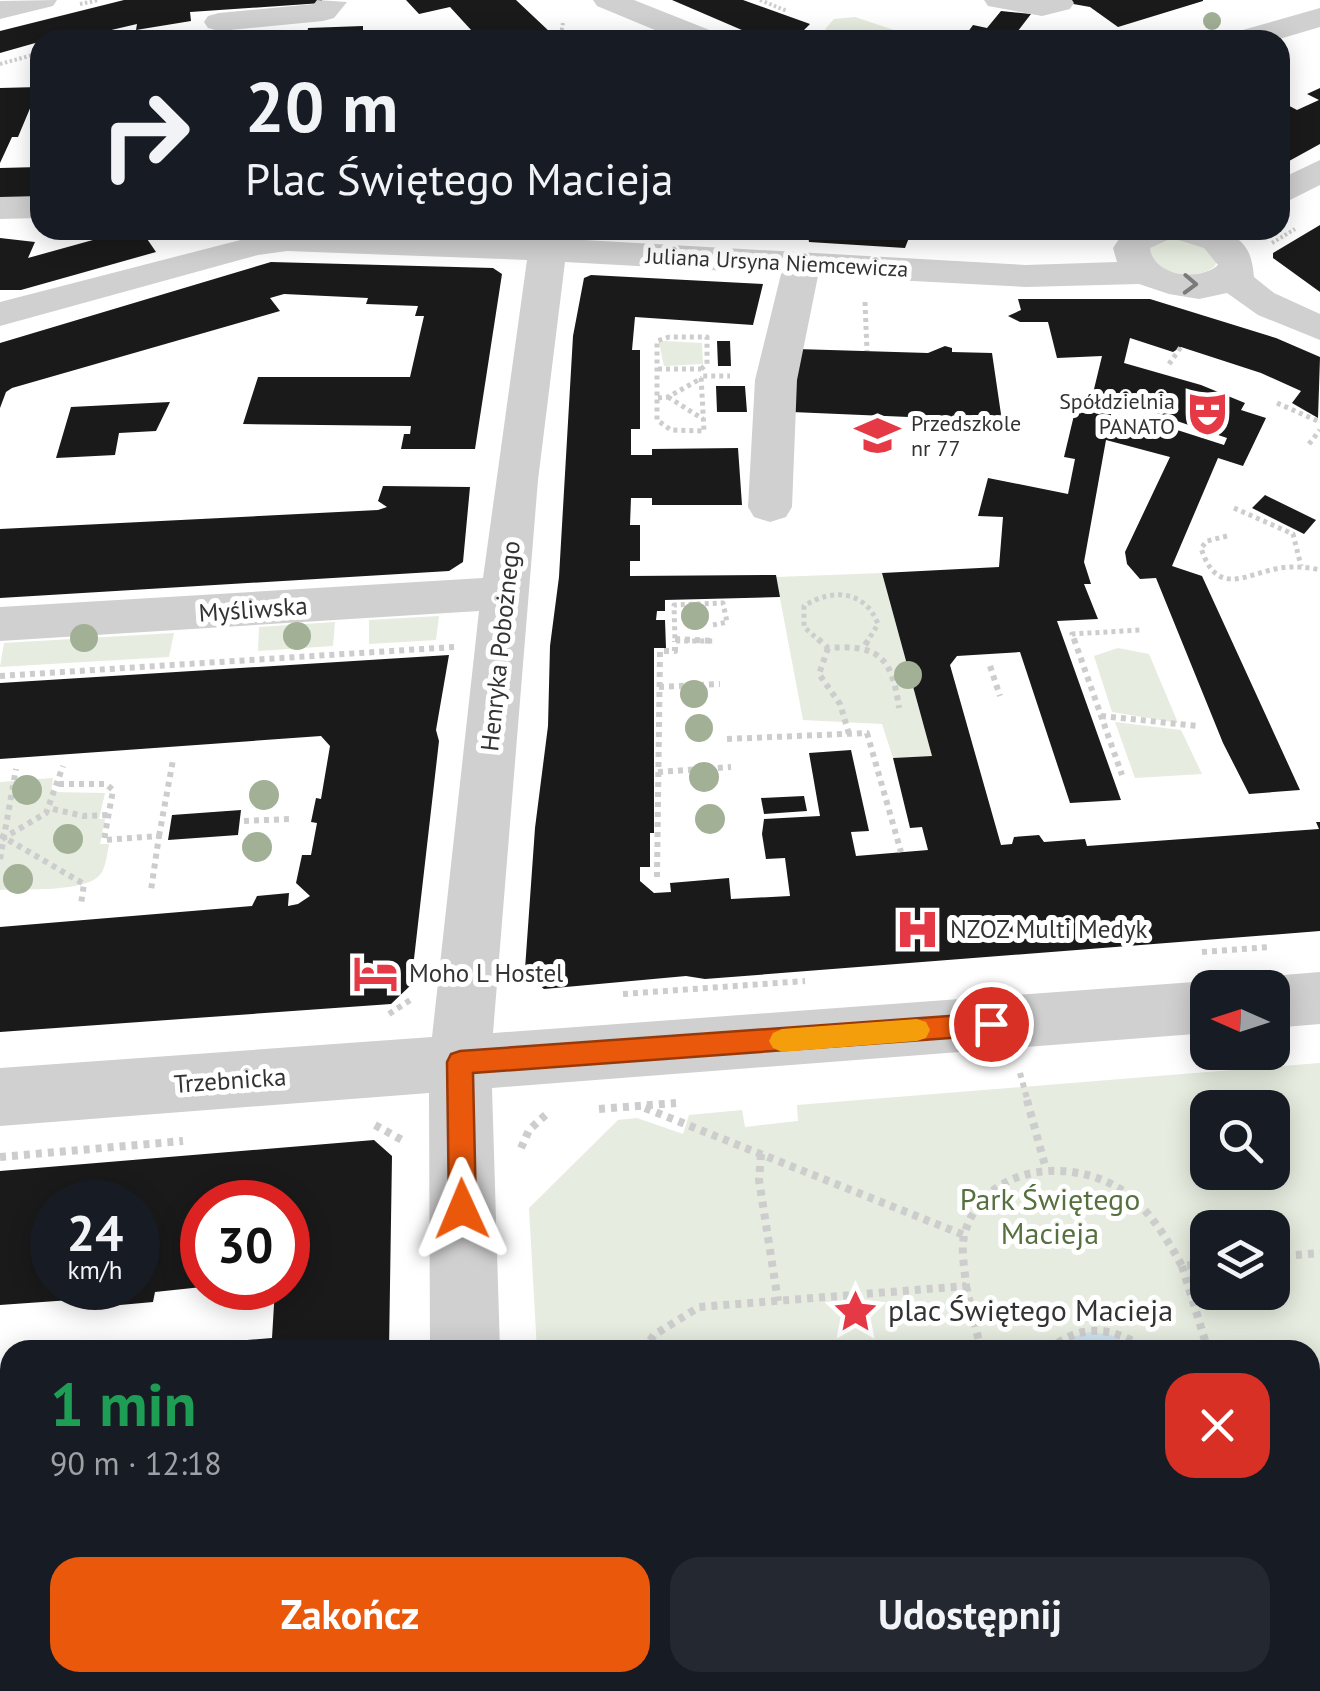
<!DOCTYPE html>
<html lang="pl">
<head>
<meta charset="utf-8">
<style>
	:root { --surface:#171b24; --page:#242831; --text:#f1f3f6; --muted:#9ea1a6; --accent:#ea580c }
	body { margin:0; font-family:"PT Sans",sans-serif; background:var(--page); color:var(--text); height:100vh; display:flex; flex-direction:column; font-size:38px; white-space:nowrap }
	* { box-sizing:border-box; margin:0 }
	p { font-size:32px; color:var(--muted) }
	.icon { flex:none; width:55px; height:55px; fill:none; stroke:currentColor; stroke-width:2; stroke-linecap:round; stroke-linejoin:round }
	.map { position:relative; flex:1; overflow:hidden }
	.panel { position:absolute; left:0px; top:1340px; width:1320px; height:352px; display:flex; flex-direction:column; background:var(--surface); border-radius:30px 30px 0 0; box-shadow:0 5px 25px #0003 }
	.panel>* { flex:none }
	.banner { position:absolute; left:30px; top:30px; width:1260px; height:210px; border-radius:30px; box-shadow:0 5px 25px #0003; background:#171b24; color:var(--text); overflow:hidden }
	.needle { width:65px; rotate:273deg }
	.buttons { position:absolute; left:1190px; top:970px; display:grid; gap:20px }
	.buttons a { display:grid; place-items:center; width:100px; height:100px; border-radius:20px; background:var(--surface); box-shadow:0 5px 25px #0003; font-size:50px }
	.speed { position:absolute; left:30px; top:1180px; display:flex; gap:20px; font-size:50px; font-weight:700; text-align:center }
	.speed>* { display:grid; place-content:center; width:130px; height:130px; border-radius:50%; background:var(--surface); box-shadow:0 5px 25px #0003; line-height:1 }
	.speed small { font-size:25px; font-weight:400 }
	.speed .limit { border:15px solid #d22; background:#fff; color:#111 }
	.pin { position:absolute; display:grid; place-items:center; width:85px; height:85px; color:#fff; margin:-42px; border:5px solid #fff; border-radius:50%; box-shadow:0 2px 10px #0007 }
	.me { position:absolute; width:110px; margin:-55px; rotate:359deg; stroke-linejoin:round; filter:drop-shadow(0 0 8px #0008) }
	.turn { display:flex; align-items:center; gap:35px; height:210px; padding:0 50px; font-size:45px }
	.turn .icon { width:130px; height:130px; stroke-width:2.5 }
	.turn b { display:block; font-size:70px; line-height:85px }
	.round { display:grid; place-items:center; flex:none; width:105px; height:105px; border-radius:30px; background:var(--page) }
	.headline { display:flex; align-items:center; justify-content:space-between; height:170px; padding:0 50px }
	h1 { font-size:60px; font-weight:800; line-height:75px; color:#1e9e55 }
	.button { display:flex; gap:20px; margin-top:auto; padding:20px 50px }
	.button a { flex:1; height:115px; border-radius:30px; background:var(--accent); color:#fff; font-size:40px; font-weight:800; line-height:115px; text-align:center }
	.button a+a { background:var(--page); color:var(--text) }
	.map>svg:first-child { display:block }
	.green { fill:#e6ecdf; fill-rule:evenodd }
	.water { fill:#cfe2ee }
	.building { fill:#1a1a1a; fill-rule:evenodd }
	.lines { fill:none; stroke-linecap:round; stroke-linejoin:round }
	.path-far3 { stroke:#cdcdcd; stroke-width:4; stroke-dasharray:2.5 2.5; stroke-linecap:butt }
	.path-far2 { stroke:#cdcdcd; stroke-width:5; stroke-dasharray:4 4; stroke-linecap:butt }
	.path-far1 { stroke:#cdcdcd; stroke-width:6; stroke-dasharray:5 5; stroke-linecap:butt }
	.path { stroke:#cdcdcd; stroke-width:8; stroke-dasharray:6 6; stroke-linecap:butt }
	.minor { fill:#d0d0d0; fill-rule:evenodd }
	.tree { fill:#a2b095 }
	.oneway { stroke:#7a7a7a }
	.route { fill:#ea580c; stroke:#983908; stroke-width:2.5 }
	.slow { fill:#f59e0b }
	.labels { text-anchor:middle; stroke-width:10; stroke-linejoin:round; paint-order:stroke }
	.far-street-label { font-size:22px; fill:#333; stroke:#fff }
	.far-poi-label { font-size:22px; fill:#333; stroke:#fff; text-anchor:end }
	.street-label { font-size:25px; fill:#333; stroke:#fff }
	.poi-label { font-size:25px; fill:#333; stroke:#fff; text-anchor:start }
	.near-park-label { font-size:30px; fill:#56703f; stroke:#fff }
	.near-poi-label { font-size:30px; fill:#333; stroke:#fff; text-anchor:start }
</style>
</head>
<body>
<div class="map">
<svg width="1320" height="1691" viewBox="0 0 1320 1691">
	<rect width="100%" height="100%" fill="#fff"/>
	<path class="green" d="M855 17 897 31 893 40H851L825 29 834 19Z
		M1170 238 1202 244 1217 262 1214 267C1195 280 1176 274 1156 266L1147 248Z
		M665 341 702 343 703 364 664 366 659 343Z
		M882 573 932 756 893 758 882 724 803 720 776 577Z
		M439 616 436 640 369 644V620Z
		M335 622 333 646 258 651 259 627Z
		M174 633 169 657 0 667 4 643Z
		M1118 648 1149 654 1178 723 1112 712 1094 656Z
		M1115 722 1181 730 1202 774 1135 778Z
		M53 778 51 792 105 793 99 819H105L100 844H109C107 854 106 869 99 876 83 892 23 889 0 890V782Z
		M1320 1063V1691H554V1682H1310V1350H537L529 1208 618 1120 637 1118 683 1134 689 1115 742 1110 745 1127 798 1121 797 1105ZM1208 1108H1272V1172H1208ZM1208 1228H1272V1292H1208Z
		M10 1399V1549L0 1550V1400Z"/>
	<path class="water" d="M1090 1332 1111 1335 1137 1350H1056L1072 1337Z"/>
	<path class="building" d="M124 0H322V3L190 12 191 21 136 30 137 24 90 35 69 38 67 34 0 53V31Z
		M406 0H516L551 33 549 40H473L472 31 450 7 419 14Z
		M672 0H743L810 24 800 34 820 40H765Z
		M1051 0H1203V1L1118 27 1090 7Z
		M1001 11 1031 14 1011 40H962L973 25 987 28Z
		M363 26V33L307 35 308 28Z
		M39 87 18 137H12L0 163V88Z
		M1320 88V144L1280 166V101L1297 110 1319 100 1307 94Z
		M40 167V197L0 198V168Z
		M1320 225V292L1273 258V253Z
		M129 230H141L156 252 21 290H0V238L35 242 28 258Z
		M639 230H755V239L639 233Z
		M807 230H912L905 248 809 242Z
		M271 262 493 268 502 274 475 449H401L404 434H410L411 426 243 424 258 377H410L424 316H415L418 306 366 304 368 298 284 294 270 298 280 311 12 388 6 392 0 408V343Z
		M591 275 763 284 753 325 635 317 632 350H640V429H631V455H652V449L738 448 742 505H652V498H631L630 525H640V561H630V576L776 575 780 597 665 600V611H657L656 620H665L666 648H654V833H650V867H640V881L654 893 671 892 670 883 729 878 731 899 790 896 785 858 766 859 762 834 764 819 820 816 809 753 851 750 869 831 851 832 856 856 928 850 922 827 910 828 893 758 932 756 882 573 999 567 1003 517 978 516 988 478 1068 494 1075 459 1064 457 1075 411 1088 414 1102 356 1057 358 1048 322H1020L1008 316 1021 310 1018 299H1150L1276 338 1320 357 1318 418 1292 403 1301 391 1261 373 1181 347 1173 352 1130 338 1124 363 1201 385 1245 403 1241 410 1266 418 1243 466 1218 458 1172 566 1202 576 1300 790 1249 794 1223 743 1156 578 1140 579 1127 564 1125 552 1170 457 1106 440 1084 562 1091 584H1084L1098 619 1057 621 1121 800 1070 803 1020 652 957 656 950 665 1001 845 1012 844 1014 837 1039 835 1044 842 1085 839 1087 846 1319 829 1316 822H1320V931L705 979 686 976 544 989 538 984 525 969 535 828 548 726 550 646 559 577 573 336 584 278ZM1115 400 1227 438 1224 445 1171 428 1165 437 1110 418Z
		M717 341H730L731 366H718Z
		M945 346 952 348V352L992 353 1002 421 792 412 797 349 928 353Z
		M716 386H745L747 412H717Z
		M170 402 156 431 119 433 115 455 56 458 71 407Z
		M383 486 470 487 463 562 449 571 0 598V529L378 510 387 507 378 501Z
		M1265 495 1316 520 1304 534 1252 508Z
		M449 655 436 730 439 741 411 985 391 1004 0 1032V927L252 906 257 896 289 893 288 906 298 904 310 896 296 883 302 855H311L317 823 311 822 316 798 321 799 330 746 321 736 0 759V683Z
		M804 796 807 811 764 814 761 798Z
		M241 810 238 835 168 840 172 815Z
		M374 1140 392 1156 389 1350H234L235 1341 272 1338 275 1288H288V1202H202V1287L155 1292 153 1302 98 1307 99 1298 0 1305V1171ZM52 1202H138V1288H52Z
		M10 1580V1682H216V1691H0V1582Z"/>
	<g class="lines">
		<path class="path-far3" d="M760 0 787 11
			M80 4 99 0
			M560 40 563 23
			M0 64 40 53
			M1272 243 1295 229"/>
		<path class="path-far2" d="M865 302 867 351
			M1169 364 1181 347
			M658 369H701
			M701 369 707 364V337H669L657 341V420L671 430 704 431 701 376H730
			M668 397 703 419
			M658 398 668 397 702 378
			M1277 403 1320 422
			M1309 444 1320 430
			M1234 508 1293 534 1301 566
			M1227 536 1207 541 1201 548C1217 598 1245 574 1280 568 1293 566 1307 567 1320 570
			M713 625 727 622 723 603 674 605 675 641H715
			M821 642 804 627V606C832 588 865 590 878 624L867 642
			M1075 642 1072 634 1141 630"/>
		<path class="path-far1" d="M675 639 715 641
			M818 639 828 648C880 644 892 658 899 708
			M1074 639 1122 775
			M865 645 869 639
			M828 648 819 674 840 704 849 734
			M990 666 1000 696
			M0 676 454 647
			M659 687 720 684
			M1101 716 1198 726
			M727 739 867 733 901 852
			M658 772 731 767
			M59 784H106L113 790 104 840 159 836 151 890
			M53 809 83 816 109 815
			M244 821 289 819
			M0 835 84 884 81 904
			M159 836 173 760
			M2 839 46 813 63 766
			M0 859 16 769
			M657 877 660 651H675V641
			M1202 952 1269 947
			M623 994 805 981
			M389 1014 412 999
			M1217 1057 1269 1053
			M1020 1073 1028 1102"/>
		<path class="path" d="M1027 1100 1046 1169
			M645 1108 964 1235
			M599 1109 676 1103
			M375 1125 402 1140
			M521 1148 529 1130 550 1111
			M761 1154 759 1180 778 1301
			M0 1157 183 1141
			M1272 1257 1320 1253
			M1182 1266 1208 1350
			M966 1286 981 1350
			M643 1350 654 1335 699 1307 966 1286C965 1269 960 1249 965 1232 986 1163 1075 1156 1126 1193 1151 1212 1167 1239 1182 1266L1208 1263
			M1048 1350C1081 1323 1113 1326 1147 1350
			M1310 1512 1320 1511
			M0 1563 10 1562
			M247 1682V1691
			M1182 1682 1184 1691
			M990 1691 998 1682"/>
		<path class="minor" d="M57 0 53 6 0 19V1Z
			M317 0 347 2 334 18 323 21 219 31 208 28 204 22 208 16 219 13 314 4Z
			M593 0H634L717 33 721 40H679L597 6Z
			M984 0H1072L1074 3 1070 9 1042 16 988 6Z
			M1320 8V27L1276 40H1228L1232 33Z
			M1320 160V185L1280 205V179Z
			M40 196V218L0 219V197Z
			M279 230 531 237 532 230H568L567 239 1026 265 1117 262 1113 248 1125 230H1224C1249 243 1252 256 1254 277L1274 293 1320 314V340L1258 315 1227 293 1199 299 1169 294 1139 284 1026 287 818 276 797 380 792 507 786 517 770 522 754 517 748 507 755 380 781 274 565 262 538 480 493 1033 1208 981 1227 988H1208V1033L492 1088 500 1350H430L429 1093 0 1126V1068L432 1037 479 611 0 641V607L483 578 527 260 287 251 258 255 0 326V302ZM1172 238 1204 248 1218 265C1199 282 1153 276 1150 248Z
			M1320 972V1024L1272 1028V988H1249L1251 983 1272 976Z
			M431 1682H511L512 1691H432Z"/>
	</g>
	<g class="tree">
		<circle cx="1212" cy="21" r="9"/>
		<circle cx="695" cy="616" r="14"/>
		<circle cx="297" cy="636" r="14"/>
		<circle cx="84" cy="638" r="14"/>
		<circle cx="908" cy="675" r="14"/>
		<circle cx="694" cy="694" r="14"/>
		<circle cx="699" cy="728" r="14"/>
		<circle cx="704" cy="777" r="15"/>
		<circle cx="27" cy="790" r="15"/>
		<circle cx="264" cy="795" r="15"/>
		<circle cx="710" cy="819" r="15"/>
		<circle cx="68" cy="839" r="15"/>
		<circle cx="257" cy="847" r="15"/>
		<circle cx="18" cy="879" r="15"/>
	</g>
	<defs><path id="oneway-chevron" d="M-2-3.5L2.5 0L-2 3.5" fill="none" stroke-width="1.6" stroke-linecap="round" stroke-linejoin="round" transform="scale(2.5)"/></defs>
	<use class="oneway" href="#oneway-chevron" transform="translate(1190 284) rotate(2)"/>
	<path class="route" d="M991 1013 1000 1016 1004 1024 1000 1032 991 1035 473 1073 476 1209 472 1218 462 1222 453 1218 449 1209 447 1062 451 1054 460 1051Z"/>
	<path class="slow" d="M917 1019 926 1022 930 1030 926 1038 917 1041 782 1052 773 1048 769 1041 773 1033 782 1029Z"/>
	<defs>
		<symbol id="theatre-bare" viewBox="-9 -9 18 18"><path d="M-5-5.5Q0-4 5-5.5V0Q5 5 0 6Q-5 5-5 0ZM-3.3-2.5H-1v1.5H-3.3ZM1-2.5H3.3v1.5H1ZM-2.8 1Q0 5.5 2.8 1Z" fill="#e63946" stroke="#fff" stroke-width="2.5" paint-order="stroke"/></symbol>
		<symbol id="school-bare" viewBox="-9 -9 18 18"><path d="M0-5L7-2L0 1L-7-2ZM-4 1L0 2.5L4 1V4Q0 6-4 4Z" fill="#e63946" stroke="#fff" stroke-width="2.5" paint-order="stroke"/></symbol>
		<symbol id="hospital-bare" viewBox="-9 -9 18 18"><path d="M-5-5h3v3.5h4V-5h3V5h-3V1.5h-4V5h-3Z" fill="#e63946" stroke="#fff" stroke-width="2.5" paint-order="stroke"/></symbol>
		<symbol id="hotel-bare" viewBox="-9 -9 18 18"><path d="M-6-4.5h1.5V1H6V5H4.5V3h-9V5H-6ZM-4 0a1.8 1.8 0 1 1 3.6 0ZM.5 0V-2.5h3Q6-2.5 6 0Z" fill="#e63946" stroke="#fff" stroke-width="2.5" paint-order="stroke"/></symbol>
		<symbol id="sight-bare" viewBox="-9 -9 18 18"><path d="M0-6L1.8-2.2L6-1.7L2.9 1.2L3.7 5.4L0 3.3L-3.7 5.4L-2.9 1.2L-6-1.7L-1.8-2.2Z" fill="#e63946" stroke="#fff" stroke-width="2.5" paint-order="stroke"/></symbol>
	</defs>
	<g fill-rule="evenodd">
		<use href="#theatre-bare" x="1176" y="382" width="63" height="63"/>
		<use href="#school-bare" x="846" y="404" width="63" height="63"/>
		<use href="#hospital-bare" x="886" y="898" width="63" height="63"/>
		<use href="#hotel-bare" x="344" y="942" width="63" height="63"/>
		<use href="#sight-bare" x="824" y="1280" width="63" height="63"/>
	</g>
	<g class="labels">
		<g class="far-street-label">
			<text transform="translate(777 262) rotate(3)" y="8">Juliana Ursyna Niemcewicza</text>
		</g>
		<g class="far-poi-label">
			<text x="1175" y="409">Spółdzielnia<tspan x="1175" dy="25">PANATO</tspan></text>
			<text x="911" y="431" text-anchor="start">Przedszkole<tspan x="911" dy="25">nr 77</tspan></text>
		</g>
		<g class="street-label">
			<text transform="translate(253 609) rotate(-4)" y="9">Myśliwska</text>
			<text transform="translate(500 646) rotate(-84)" y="9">Henryka Pobożnego</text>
			<text transform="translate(230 1080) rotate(-4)" y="9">Trzebnicka</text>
		</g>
		<g class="poi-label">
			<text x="950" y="938">NZOZ Multi Medyk</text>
			<text x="409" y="982">Moho L Hostel</text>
		</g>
		<g class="near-park-label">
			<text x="1050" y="1210">Park Świętego<tspan x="1050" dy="34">Macieja</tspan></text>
		</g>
		<g class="near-poi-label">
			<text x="888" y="1321">plac Świętego Macieja</text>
		</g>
	</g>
</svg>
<div class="buttons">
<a><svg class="needle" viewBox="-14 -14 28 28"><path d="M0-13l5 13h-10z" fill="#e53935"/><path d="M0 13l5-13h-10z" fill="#9ea1a6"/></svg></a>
<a><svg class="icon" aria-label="search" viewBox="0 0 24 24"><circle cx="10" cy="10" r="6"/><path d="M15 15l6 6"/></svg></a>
<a><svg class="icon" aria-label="layers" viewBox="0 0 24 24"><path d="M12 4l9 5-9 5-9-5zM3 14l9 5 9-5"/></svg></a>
</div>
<div class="speed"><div>24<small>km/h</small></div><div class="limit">30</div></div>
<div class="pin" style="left:991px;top:1024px;background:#d93025"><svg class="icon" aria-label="arrive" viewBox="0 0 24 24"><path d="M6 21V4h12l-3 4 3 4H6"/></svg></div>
<svg class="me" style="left:462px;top:1209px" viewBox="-20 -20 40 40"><path d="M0-17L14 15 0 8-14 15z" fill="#ea580c" stroke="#fff" stroke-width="4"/></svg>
<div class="banner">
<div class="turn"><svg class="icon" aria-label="right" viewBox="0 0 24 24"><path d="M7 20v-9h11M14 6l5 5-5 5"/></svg><div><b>20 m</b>Plac Świętego Macieja</div></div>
</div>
<section class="panel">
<div class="headline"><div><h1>1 min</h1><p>90 m · 12:18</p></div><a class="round" style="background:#d93025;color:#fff"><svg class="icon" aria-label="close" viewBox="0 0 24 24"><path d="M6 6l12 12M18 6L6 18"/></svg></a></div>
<div class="button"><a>Zakończ</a><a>Udostępnij</a></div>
</section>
</div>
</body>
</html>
